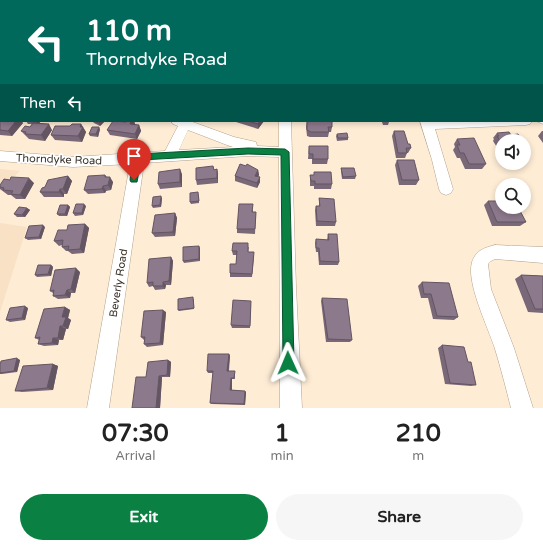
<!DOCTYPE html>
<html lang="en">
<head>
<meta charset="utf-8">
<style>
	:root { --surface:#fff; --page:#f6f6f6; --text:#222; --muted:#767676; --accent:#0b8043 }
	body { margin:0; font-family:"Varela Round",sans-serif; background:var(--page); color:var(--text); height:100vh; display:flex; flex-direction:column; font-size:15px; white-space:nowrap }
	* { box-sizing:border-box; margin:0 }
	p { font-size:13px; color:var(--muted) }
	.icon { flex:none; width:22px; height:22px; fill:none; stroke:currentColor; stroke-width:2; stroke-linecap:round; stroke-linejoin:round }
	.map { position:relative; height:408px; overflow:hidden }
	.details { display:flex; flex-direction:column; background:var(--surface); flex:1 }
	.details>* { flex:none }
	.hud { position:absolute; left:0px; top:0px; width:543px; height:122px; box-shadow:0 2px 6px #0003; background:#00695c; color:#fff; overflow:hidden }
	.buttons { position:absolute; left:495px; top:134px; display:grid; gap:8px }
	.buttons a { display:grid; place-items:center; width:36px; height:36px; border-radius:50%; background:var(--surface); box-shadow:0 2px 6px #0003; font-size:20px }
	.pin { position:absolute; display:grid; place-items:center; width:34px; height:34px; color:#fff; margin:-41px -17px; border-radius:50% 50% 50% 0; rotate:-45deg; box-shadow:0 0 4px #0007 }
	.pin .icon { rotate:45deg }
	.me { position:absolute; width:44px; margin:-22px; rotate:359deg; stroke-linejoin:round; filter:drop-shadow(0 0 3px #0008) }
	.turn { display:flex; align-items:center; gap:14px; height:84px; padding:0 20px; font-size:18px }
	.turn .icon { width:52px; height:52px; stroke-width:2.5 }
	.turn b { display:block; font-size:28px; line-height:34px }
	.then { display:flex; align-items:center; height:38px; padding:0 20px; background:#0003; gap:8px; font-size:15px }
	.eta { display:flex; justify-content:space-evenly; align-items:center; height:68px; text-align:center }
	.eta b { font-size:24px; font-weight:700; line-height:28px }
	.button { display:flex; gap:8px; margin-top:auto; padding:8px 20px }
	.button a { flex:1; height:46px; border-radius:24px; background:var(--accent); color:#fff; font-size:16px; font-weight:700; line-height:46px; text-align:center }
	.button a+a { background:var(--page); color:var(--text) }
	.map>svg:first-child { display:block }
	.built { fill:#f8e1c4 }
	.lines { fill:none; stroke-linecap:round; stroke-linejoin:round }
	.minor-casing { stroke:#b3a28c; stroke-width:1 }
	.minor { fill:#fff; fill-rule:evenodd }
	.wall { fill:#796878 }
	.shaded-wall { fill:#635562 }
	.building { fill:#8d798c; stroke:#635562 }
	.route { fill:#0b8043; stroke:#07532c }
	.labels { text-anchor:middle; stroke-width:3.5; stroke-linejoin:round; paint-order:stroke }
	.street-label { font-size:11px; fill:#3b342b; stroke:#fff }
</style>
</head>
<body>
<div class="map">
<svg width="543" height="408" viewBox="0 0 543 408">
	<rect width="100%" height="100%" fill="#feecd5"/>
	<path class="built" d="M0 169 20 171 0 191Z
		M0 223 27 227 0 312Z"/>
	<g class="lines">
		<defs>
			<path id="minor" d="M49 0H61L62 1H49Z
				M253 0H265L266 1H253Z
				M283 0H291L292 1H282Z
				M382 0H390L391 1H381Z
				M528 0H537L538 1H528Z
				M542 7H543V14H542Z
				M542 31H543V37H542Z
				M0 52H1V59H0Z
				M542 116H543V124L536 121H542Z
				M171 121H190L234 137 256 142 257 146 279 147V121H291L296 287 302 408H280L279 157 248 156 144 163 109 408H87L130 164 73 167 0 161V151L73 157 165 151 178 126 173 124ZM188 130 227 145 233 147 179 150Z
				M420 121H532L530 124 526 125 435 129 453 189 451 193 446 195 441 193 439 189 432 160Z
				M495 245 543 247V263L495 259 491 261 488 264 491 289 514 348 533 408H511C506 388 501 369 495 349 488 327 466 283 472 262 476 250 484 248 495 245Z"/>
		</defs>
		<use href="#minor" class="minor-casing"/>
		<use href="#minor" class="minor"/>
	</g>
	<path class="wall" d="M89 0H105L103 1H89Z
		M401 0H416L415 1H402Z
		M543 41V49L542 48V43Z
		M543 86V95L542 94V88Z
		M0 118 23 123 12 136 0 135Z
		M26 121H41L39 123 52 130 45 141 29 139 21 131 30 127 32 124H28Z
		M92 121H105L100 126 94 123Z
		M127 121H134L135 124 134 125H139L141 131 137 139 110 135 107 130 126 122Z
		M236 121H264L258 129 236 122Z
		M307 121 332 127 331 132H329L328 137H310L307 136 306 127Z
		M379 121H395L394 122H389L388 125H383L382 122H379Z
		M81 124 86 132 82 142 55 140 51 135 70 126Z
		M100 129 98 137 90 136 89 134Z
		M394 131 408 144 411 148 408 153H407L405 158H396L392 136Z
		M542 131H543V143L538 136Z
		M497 133 502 141V155L493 141 494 139 493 138Z
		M337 134 348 138V140L337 141 336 136Z
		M457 139 486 164 482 169H465L460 158H457L453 150 455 147 454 144Z
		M309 146 328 159 327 164H312V159H308Z
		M397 160 419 180 416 185H399L395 165Z
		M213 166 214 170 217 169 218 174V183L197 185 196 180Z
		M341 168 356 176 355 179H342L341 171Z
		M258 170 259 175 258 177 260 182 257 188 235 181V176Z
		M314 172 332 184 331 189H314V186H310V175H314Z
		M182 174V187L160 189 158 184Z
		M105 175 107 177 113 182 111 190 106 191 105 193 88 194 84 190Z
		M68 176 72 181 67 194H64V197H44L40 192 45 187Z
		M34 183 25 199H16L11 195H8L0 189V185Z
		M199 195V203L191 204 190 202Z
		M162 198 161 207 153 208 152 206Z
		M319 198 336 222 335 226H316L315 210 316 206H319Z
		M488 201 502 207 526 222 520 226H492L484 205Z
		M68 205 70 207 67 216H59L57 214Z
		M86 206 83 215 75 216 73 213Z
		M27 208 30 210 25 217H17L14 214Z
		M253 209V212H256L255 234 237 233V229Z
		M175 213 177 218 175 236 155 237 152 233Z
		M85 224 89 228 84 253 72 254 68 251H66L62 247V245L59 246 54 241 67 230Z
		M45 227 41 239 28 240 25 238Z
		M328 234 339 262 338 265H319L318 252H316L315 243 316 239 327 240Z
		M249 247 248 252 254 256 252 277H230V273L236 264 237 255H233L232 251Z
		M200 248V261L184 263 183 261Z
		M171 257 173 261 171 285H166L165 289 155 290 153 286 149 287 147 283Z
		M51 265 53 267 51 276 37 277 35 275Z
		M80 272 75 293H71L70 298 58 299 53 296V293L50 291Z
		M521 275 543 276V313L528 312 515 279Z
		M422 282 458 317 454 320 433 319 428 298H421L418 286Z
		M322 298 352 340 350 342H326L321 301Z
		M194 299V309L179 311 178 310Z
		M251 304 250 328H232L231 325Z
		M65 307 70 310 68 318 71 320 68 329H66L63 340H59L58 345 44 346 38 344 39 340 35 338Z
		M28 308 25 320 10 322 6 320Z
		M166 312 163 345 147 347 144 344V340L141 337Z
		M442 345 468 362 476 385 471 386 445 384 438 348Z
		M229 354 230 356 229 371 235 373V379H232V390L246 392 245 405 212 404 210 403 213 373H208L207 371Z
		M20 360 17 372 2 374H0V365Z
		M168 360 171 362 170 377H162L160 408H132L146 377Z
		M53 364 58 366 53 390 22 392 15 391Z"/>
	<path class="shaded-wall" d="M0 0H5L3 1H1V2L0 3Z
		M19 0H26V1H18Z
		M97 0H105L103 1H98Z
		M358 0H370L358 1Z
		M0 26H1V33L0 34Z
		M16 121H22L23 123 12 136 8 131Z
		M37 121H41L38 125 36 122Z
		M101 121H105L100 126 99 123Z
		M131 121H134L135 124 132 130 130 124Z
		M260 121H264L258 129V124Z
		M49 124 52 130 45 141 41 135Z
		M81 124 86 132 82 142 78 136 80 127Z
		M139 125 141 131 137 139 135 134Z
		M99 127 100 129 98 137 96 134Z
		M180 169 182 174V187L180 182Z
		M217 169 218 174V183L217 178Z
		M258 170 259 175 255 181V176Z
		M68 176 72 181 67 194 63 189Z
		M110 177 113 182 111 190 108 185Z
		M260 177V182L257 188V183Z
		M29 178 34 183 25 199 20 195Z
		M103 186 106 191 105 193 102 189Z
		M60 189 64 194V197L59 192Z
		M161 196 162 198 161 207 160 205Z
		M84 204 86 206 83 215 82 213Z
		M68 205 70 207 67 216 65 214Z
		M27 208 30 210 25 217 22 215Z
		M175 213 177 218 175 236 173 232Z
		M85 224 89 228 84 253 80 249Z
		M43 225 45 227 41 239 39 237Z
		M199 246 200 248V261L199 259Z
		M171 257 173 261 171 285 169 281Z
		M51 265 53 267 51 276 48 274Z
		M76 268 80 272 75 293 71 289Z
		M163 282 166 285 165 289 163 286Z
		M67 290 71 293 70 298 65 295Z
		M25 306 28 308 25 320 22 318Z
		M65 307 70 310 68 318 71 320 68 329 63 326 62 317Z
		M163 310 166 312 163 345 160 343Z
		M60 326 66 329 63 340 58 338Z
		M53 338 59 340 58 345 52 343Z
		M229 354 230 356 228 373 227 371Z
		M17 358 20 360 17 372 14 371Z
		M168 360 171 362 170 377 167 375Z
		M53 364 58 366 53 390 47 388Z
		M159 376 162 377 160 408H156Z
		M231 378 232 379V392L230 390Z
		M245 391 246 392 245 405 244 404Z"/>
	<path class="building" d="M6 0H19L18 1H4Z
		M28 0H33L36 1H26Z
		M128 0H147L146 1H127Z
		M229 0H232L236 1H228Z
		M300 0H323V1H300Z
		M405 0H416L406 1Z
		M0 32H1V38H0Z
		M0 70H1V79L0 80Z
		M0 118H1V121H16L8 131 0 130Z
		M26 121H37L36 122Z
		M93 121H101L99 123Z
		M113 121 126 122 127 121H131L130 124 139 125 135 134 107 130Z
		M248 121H260L258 124Z
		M307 121H329L332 122V127H328L329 132H311L307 130Z
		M33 123 49 124 41 135 25 134 26 132 21 131 25 126 30 127Z
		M72 124H81L80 127H83L78 136 51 135 55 126H70Z
		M92 127H99L96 134H89Z
		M394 131H404L408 144H410L411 148H406L407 153H398Z
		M509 132 511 135 518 134 523 141H502V144L497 136H499L497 133Z
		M347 133 348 138H338L337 134Z
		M474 138 486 164H469L464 153H460L457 145H460L457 139Z
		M309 146H328V159H313V154H309Z
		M397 160H414L419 180H402Z
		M240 164 246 166 247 164 258 170 255 176 260 177 257 183 235 176Z
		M213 166 214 170 217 169V178L196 180V168Z
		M341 168H354L356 176 343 177Z
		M180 169V182L158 184 159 172Z
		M314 172H331L332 184H315V181H311L310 175H314Z
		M105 175V177H110L108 185 103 186 102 189 84 190 88 176Z
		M68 176 63 189H60L59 192H40L42 188 45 187 48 180Z
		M11 177 29 178 20 195 11 194 13 191 3 190 4 188 0 187V185L4 179 10 180Z
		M198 192 199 201 190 202V193Z
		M161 196 160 205 152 206 153 197Z
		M319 198 334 199 336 222 317 221 316 206H320Z
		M488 201H502V207H518L526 222H497Z
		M76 204H84L82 213H73Z
		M239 204H253L252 212H256L255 229H237Z
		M60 205H68L65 214H57Z
		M19 207 27 208 22 215 14 214Z
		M175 213 173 232 152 233 155 215Z
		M85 224 80 249 68 250 69 246 62 247 63 240 54 241 58 230H67L68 225Z
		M43 225 39 237 25 238 29 226Z
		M328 234H337L339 262 320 261 319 248H316V239L329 240Z
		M233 243H248V252H254L252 274 230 273V264H236L237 251H232Z
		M199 246V259L183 261V247Z
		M171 257 169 281 163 282V286H153V282L147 283 149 259Z
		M38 265H51L48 274 35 275Z
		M76 268 71 289 67 290 65 295 53 296 54 290 50 291 55 270Z
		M521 275 543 276V309H535Z
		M422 282 449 283 458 317 437 316 431 294H424Z
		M193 297 194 308 178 310V299Z
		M322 298 347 299 352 340 328 339Z
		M233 300 251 301 250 326 231 325Z
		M25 306 22 318 6 320 10 308Z
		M65 307 62 317H66L63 326H60L58 338H53L52 343 38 344 40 337 35 338 44 309Z
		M163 310 160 343 144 344 145 337H141L144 311Z
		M442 345 464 347 468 362H471L476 385 450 383Z
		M208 354H229L227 371H235L234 378H231L230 390 245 391 244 404 210 403 213 371H207Z
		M17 358 14 371 0 373V365L1 361Z
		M168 360 167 375 159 376 156 408H132L136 377H146L148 362Z
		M53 364 47 388 15 391 23 366Z"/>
	<path class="route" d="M248 148 285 149 289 152 294 363 293 367 288 369 284 367 283 363 281 155 248 154 141 160 137 182H131L130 180 133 157 138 154Z"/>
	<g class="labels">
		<g class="street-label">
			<text transform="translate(59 159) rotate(2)" y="4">Thorndyke Road</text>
			<text transform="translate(118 283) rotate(-81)" y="4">Beverly Road</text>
		</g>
	</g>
</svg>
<div class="buttons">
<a><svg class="icon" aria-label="sound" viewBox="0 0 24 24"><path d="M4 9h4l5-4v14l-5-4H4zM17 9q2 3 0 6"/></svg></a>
<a><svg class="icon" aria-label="search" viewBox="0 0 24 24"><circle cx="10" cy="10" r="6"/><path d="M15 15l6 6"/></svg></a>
</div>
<div class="pin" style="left:134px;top:180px;background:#d93025"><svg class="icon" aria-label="arrive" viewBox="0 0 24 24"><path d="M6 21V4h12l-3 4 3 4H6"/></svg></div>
<svg class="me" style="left:288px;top:363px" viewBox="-20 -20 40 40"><path d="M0-17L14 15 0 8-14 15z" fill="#0b8043" stroke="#fff" stroke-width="4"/></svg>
<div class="hud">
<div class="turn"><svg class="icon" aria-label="left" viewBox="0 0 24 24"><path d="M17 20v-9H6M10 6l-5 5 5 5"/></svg><div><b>110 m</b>Thorndyke Road</div></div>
<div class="then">Then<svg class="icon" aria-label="left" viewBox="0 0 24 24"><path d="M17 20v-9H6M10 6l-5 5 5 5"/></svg></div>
</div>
</div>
<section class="details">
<div class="eta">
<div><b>07:30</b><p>Arrival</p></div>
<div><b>1</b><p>min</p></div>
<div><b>210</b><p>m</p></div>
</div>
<div class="button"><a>Exit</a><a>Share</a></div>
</section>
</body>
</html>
